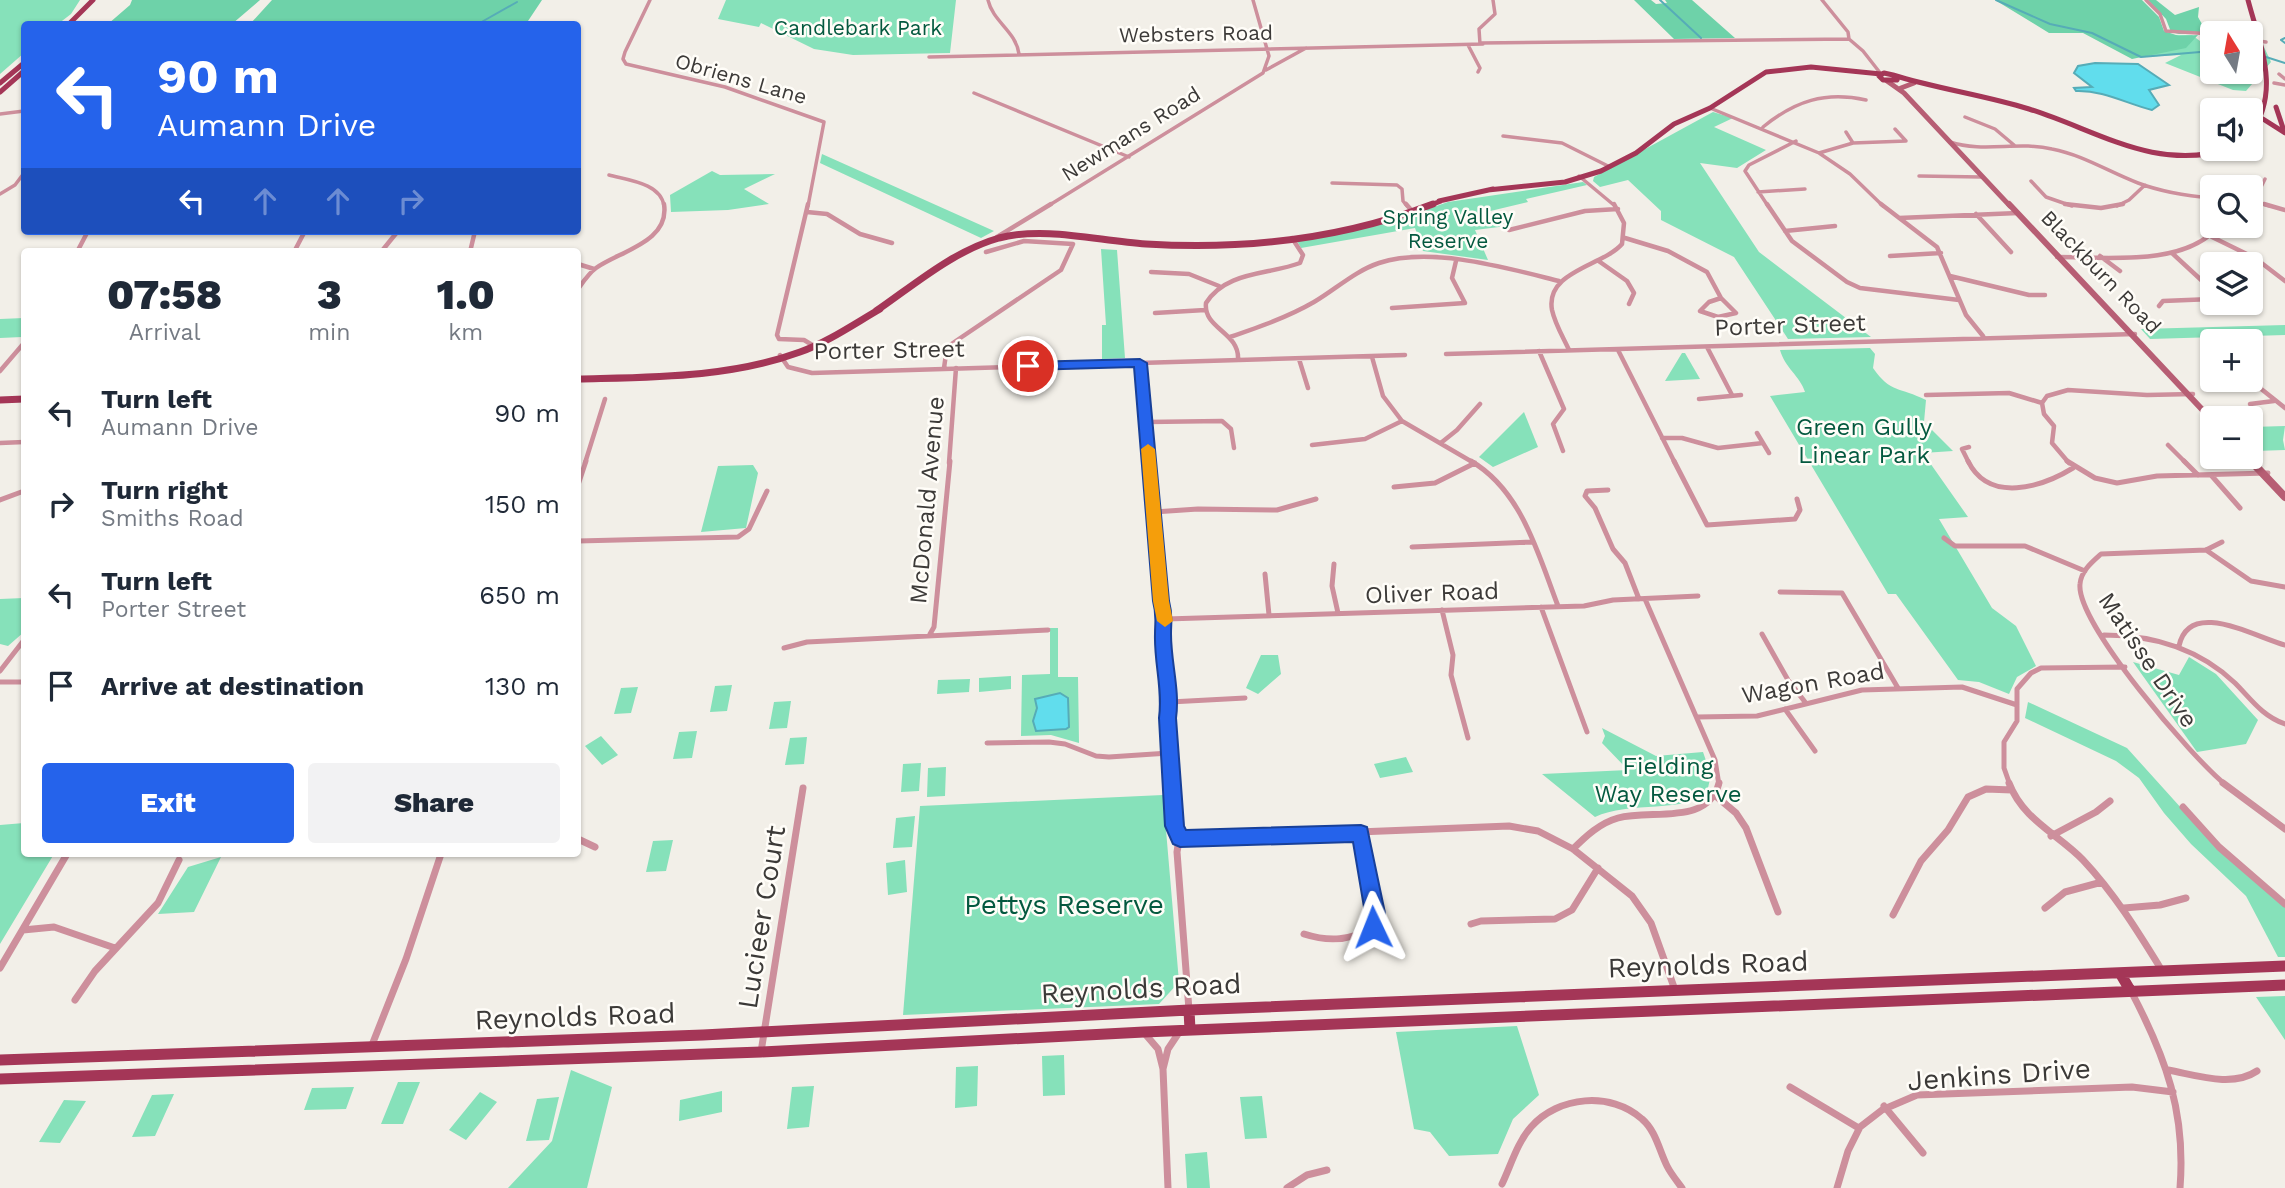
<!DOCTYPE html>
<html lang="en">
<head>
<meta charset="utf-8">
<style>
	:root { --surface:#fff; --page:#f2f2f3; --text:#1f2937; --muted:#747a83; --accent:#2563eb }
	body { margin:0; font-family:"Work Sans",sans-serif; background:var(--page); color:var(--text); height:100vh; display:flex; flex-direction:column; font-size:26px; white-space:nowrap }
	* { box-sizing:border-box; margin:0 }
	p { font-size:23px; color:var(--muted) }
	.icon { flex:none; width:38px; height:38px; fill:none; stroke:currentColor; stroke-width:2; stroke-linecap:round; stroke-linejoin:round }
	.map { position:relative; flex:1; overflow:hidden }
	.side { position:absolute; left:21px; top:248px; width:560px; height:609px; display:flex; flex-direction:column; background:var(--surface); border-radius:7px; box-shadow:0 2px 5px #0004 }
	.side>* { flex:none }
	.hud { position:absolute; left:21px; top:21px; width:560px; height:214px; border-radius:7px; box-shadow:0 2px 5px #0004; background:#2563eb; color:#fff; overflow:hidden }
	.needle { width:46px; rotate:349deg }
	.buttons { position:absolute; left:2200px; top:21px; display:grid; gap:14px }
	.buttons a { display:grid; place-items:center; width:63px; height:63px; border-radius:7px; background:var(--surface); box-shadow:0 2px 5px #0004; font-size:35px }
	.pin { position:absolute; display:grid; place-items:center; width:60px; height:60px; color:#fff; margin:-30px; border:4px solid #fff; border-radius:50%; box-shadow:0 2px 7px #0007 }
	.me { position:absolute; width:77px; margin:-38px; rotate:358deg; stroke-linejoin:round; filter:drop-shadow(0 0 5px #0008) }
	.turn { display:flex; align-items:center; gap:24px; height:147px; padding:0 21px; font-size:32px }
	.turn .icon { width:91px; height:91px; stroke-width:2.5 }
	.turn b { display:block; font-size:49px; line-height:60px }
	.lanes { display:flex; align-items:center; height:66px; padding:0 21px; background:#0003; justify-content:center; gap:35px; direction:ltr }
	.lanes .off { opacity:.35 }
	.eta { display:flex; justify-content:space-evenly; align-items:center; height:119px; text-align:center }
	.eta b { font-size:42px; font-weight:800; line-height:49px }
	.primary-button { display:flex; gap:14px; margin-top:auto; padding:14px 21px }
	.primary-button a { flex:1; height:80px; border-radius:7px; background:var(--accent); color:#fff; font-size:28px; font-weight:800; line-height:80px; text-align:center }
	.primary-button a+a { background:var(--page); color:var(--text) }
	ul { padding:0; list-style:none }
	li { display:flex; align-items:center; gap:21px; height:91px; padding:0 21px }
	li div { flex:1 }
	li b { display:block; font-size:26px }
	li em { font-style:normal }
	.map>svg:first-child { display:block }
	.green { fill:#86e1ba }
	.forest { fill:#6ed2a9 }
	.water { fill:#61dded; stroke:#56acb7; stroke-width:2 }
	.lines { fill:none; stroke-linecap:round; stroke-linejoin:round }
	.stream { stroke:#56acb7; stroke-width:2 }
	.minor-far3 { stroke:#cd8f9c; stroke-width:3.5 }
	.minor-far2 { stroke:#cd8f9c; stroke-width:4.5 }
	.minor-far1 { stroke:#cd8f9c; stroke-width:5 }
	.minor { stroke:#cd8f9c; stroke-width:7 }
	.secondary-far2 { stroke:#b75e74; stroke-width:5 }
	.secondary-far1 { stroke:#b75e74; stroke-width:6 }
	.secondary { stroke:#b75e74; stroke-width:8 }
	.primary-far2 { stroke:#a43657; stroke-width:5 }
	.primary-far1 { stroke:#a43657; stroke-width:7 }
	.primary { stroke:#a43657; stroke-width:11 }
	.route { fill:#2563eb; stroke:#184099; stroke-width:2 }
	.slow { fill:#f59e0b }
	.labels { text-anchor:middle; stroke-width:5; stroke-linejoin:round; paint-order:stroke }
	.far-park-label { font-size:21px; fill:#04593f; stroke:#fffdf8 }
	.far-street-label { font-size:21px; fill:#3c3a38; stroke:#fffdf8 }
	.street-label { font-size:24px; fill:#3c3a38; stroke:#fffdf8 }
	.park-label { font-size:24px; fill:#04593f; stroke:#fffdf8 }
	.near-park-label { font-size:28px; fill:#04593f; stroke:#fffdf8 }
	.near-street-label { font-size:28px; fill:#3c3a38; stroke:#fffdf8 }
</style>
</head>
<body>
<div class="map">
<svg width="2285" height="1188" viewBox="0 0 2285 1188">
	<rect width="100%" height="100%" fill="#f2efe8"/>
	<path class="green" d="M0 0H80L71 14 58 24H24V53L0 74Z
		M726 0H956L950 53 853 55 814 49 761 23 759 27 718 19Z
		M2255 27 2261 40 2251 38 2250 33H2212V72H2250L2251 41 2258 42 2264 47 2271 62 2246 91 2233 90 2165 63 2181 55 2141 57V35H2192L2200 41V29Z
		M1713 112 1733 118 1714 127 1766 150 1737 168 1700 163 1759 252 1871 337 1788 339 1734 257 1661 220V211L1628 180 1600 187 1593 181 1594 177Z
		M822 154 994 231 981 238 820 163Z
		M712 171 720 175 775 174 744 189 769 204 728 210 671 212 670 195Z
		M1583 182 1587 185 1526 199 1528 202 1482 213 1504 223 1499 227 1475 230 1488 260 1423 251 1415 228 1301 248 1297 241 1402 218 1448 202Z
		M1101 249 1117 250 1125 358 1102 359V325H1106Z
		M24 318 22 337 0 338V319Z
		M2285 325V335L2150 339 2141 329Z
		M1870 348 1875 354 1873 368C1890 393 1900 387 1926 400L1924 422 1953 451 1923 453 1968 517 1939 519 1992 608 2016 626 2036 666 2017 677 2009 694 1979 682 1958 680 1896 594H1888L1770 396 1805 392C1800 376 1785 368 1780 350Z
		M1682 353H1685L1700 379 1665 381Z
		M1524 412 1538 447 1493 467 1479 457Z
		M2285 426 2283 440 2285 450 2255 451 2251 446V427Z
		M753 465 758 473 746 528 701 532 718 466Z
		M24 598V632L8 646 0 644V599Z
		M1050 628H1058V677H1078L1079 743 1051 735 1021 736 1022 675 1050 674Z
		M1261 655H1278L1281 674 1258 694 1246 688Z
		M2189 657 2216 674 2258 720 2246 744 2197 752 2133 662 2179 675Z
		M1011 676V689L979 692V678Z
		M970 679 969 692 937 694 938 680Z
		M732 685 727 711 710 712 715 686Z
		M638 687 631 713 614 714 621 688Z
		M791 701 787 728 769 729 774 702Z
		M2028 702 2127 748 2219 850 2285 906V957H2278L2246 896 2191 844 2164 813 2139 778 2116 761 2025 718Z
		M1602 728 1656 756 1703 752 1711 775 1707 792C1688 813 1628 801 1595 817L1542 774 1628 770 1602 743 1605 736Z
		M697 731 692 758 673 759 679 732Z
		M601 736 618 755 602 765 585 746Z
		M807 737 804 764 785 765 790 738Z
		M1406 757 1413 772 1380 778 1374 764Z
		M921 763 919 791 901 792 903 764Z
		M946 767 945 796 927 797 928 768Z
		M1163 795 1179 982 1159 1004 903 1015 920 806Z
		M915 816 912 847 893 848 896 818Z
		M24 823V854H54L0 944V825Z
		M673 840 666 871 646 872 653 841Z
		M221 857 194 912 158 914 188 867Z
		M905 860 907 892 888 895 886 863Z
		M2285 996V1040L2256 997Z
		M1517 1026 1539 1095 1513 1119 1498 1154 1449 1156 1430 1132 1414 1129 1396 1032Z
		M1064 1055 1065 1095 1043 1096 1042 1056Z
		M978 1066 977 1106 955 1108 956 1067Z
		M571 1070 612 1087 587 1188H508L552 1141Z
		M398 1082H420L403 1124H381Z
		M814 1086 809 1127 787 1129 792 1087Z
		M354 1087 346 1109 304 1110 312 1088Z
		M722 1091V1112L679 1121 680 1100Z
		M480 1092 497 1102 466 1140 449 1130Z
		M174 1094 155 1136 132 1137 152 1095Z
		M1262 1096 1267 1138 1245 1139 1240 1097Z
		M559 1097 549 1140 526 1141 537 1099Z
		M64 1100 86 1101 60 1143 39 1142Z
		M1207 1152 1210 1188H1187L1185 1154Z"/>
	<path class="forest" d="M132 0H260L232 24H108L130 5Z
		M272 0H542L526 24H250Z
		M1634 0H1651L1656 4 1667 3 1665 0H1692L1735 38 1674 39Z
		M1995 0H2142L2159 17 2164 31 2179 36 2198 35 2186 48 2132 59 2083 33H2049Z
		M2148 0H2156L2175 15 2199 7 2198 17 2207 33 2179 34 2171 32 2166 19Z"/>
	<path class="water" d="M2095 63 2138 64 2169 85 2149 90 2159 105 2152 110C2125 103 2103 90 2076 91L2074 88 2092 87 2074 73 2078 66Z
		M1060 693 1068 698 1069 727 1066 729 1036 731 1033 721 1037 708 1035 699Z"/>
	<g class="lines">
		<path class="stream" d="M1660 0 1701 38
			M1996 0 2050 24 2092 33 2141 57 2212 51
			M478 24 517 2
			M2285 38 2281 40 2285 43
			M2250 56H2261
			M2266 57 2285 63"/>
		<path class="minor-far3" d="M650 0 625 52 623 59 626 64 725 87 824 122 808 206
			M988 0C993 22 1016 31 1019 54
			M1822 0 1848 32 1849 39
			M2146 0 2160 14 2166 31 2212 34
			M2224 33H2241
			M1849 39 1863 51 1881 74
			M2250 40 2266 42
			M1481 43 1849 39
			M1480 44 1479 29 1495 14 1493 0
			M1468 45 1480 68 1478 72
			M929 57 1483 44
			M1266 70 1306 48
			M2279 74 2285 79
			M2274 83 2285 85
			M974 93 1129 157
			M1710 108 1819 153 1850 174 1883 206
			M0 114 24 111
			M1965 117 1995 129 2014 145
			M1763 127C1795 101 1825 91 1866 100
			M1846 132 1853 143
			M1503 136 1562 143 1610 167
			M1950 142C1983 153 2018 141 2052 149 2083 155 2109 172 2138 183 2162 192 2187 196 2212 198
			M1819 153 1853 143 1906 141 1895 129
			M609 175C627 180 661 183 664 206
			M1579 176 1615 206
			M1919 176 1981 177
			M2031 181 2046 197 2072 206
			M1332 183 1397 185 1402 189 1403 201 1407 206
			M1758 192 1805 189
			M0 194 15 185 24 173
			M2250 200 2270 206
			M2260 202V189L2265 179
			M1048 206 1263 73 1269 56 1253 0
			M1768 206 1745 171 1749 165 1796 141
			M2117 206 2129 200 2145 185"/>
		<path class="minor-far2" d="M808 204 777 335 779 339 804 340 814 346
			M1406 204 1413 212
			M1767 204 1792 241 1847 282 1860 288 1959 300
			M1881 204 1937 247 1966 315 1983 336
			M2065 204 2101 208 2123 204
			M2264 204 2285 210
			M807 212 827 214 860 234 892 243
			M1976 214 2011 252
			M1899 218 2018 213
			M1509 230 1585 211 1618 209
			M1785 231 1835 226
			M997 237 1051 204
			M2212 237 2255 258 2285 281
			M1625 238 1668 251 1707 272 1721 298
			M77 252 88 231
			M294 252 305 231
			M381 252 398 231
			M470 252 475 231
			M2172 253 2212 290
			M1890 256 1941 253
			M2100 256 2120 271
			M2057 257C2106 257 2185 267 2219 226
			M1600 262 1627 281 1634 293 1629 304
			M578 264 594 269
			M1151 272 1189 274 1219 286
			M1950 276 2029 295H2045
			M578 289C583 282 589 273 596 268 620 251 670 242 664 204
			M1721 298 1736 313 1718 317 1700 311 1709 302Z
			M2159 306 2163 301 2212 299
			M1392 308 1465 303 1452 278 1456 261
			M1155 313 1205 310
			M1230 337C1259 327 1288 317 1314 302 1336 289 1355 271 1379 263 1431 246 1507 268 1559 281
			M1707 347 1732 395
			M1569 350C1563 337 1555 324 1552 310 1545 271 1603 266 1622 244L1624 223 1614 204
			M1618 350 1675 463
			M1539 351 1564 409 1553 424 1563 451
			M1446 354 2135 334
			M780 355 788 367 812 373 1405 355
			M1372 357 1383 396 1402 421 1474 463
			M1299 359 1308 388
			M1238 360C1240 332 1203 329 1206 303 1226 271 1268 275 1300 263L1303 255 1292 238
			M2207 362 2212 361
			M1140 363 1150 463
			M944 368 947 347 1061 270 1073 244 1024 241 986 252
			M0 371 24 343
			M2250 380 2285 408
			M1926 395 2009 393 2042 403
			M1699 399 1741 395
			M2250 404 2274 401
			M1147 422 1222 421 1231 429 1234 448
			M1757 433 1769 453
			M1662 438H1682L1718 448 1763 443
			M1442 442 1457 430 1480 404
			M0 443 24 442
			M1312 445 1365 439 1402 421
			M2168 445 2186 463
			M585 463 605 399
			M949 463 956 368
			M1969 463 1962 449 1969 447
			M2069 463 2052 443 2054 426 2044 414 2042 403 2047 396 2068 390 2147 395 2193 394"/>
		<path class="minor-far1" d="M1150 461 1161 601C1165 616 1162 624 1164 638 1169 687 1169 736 1172 785
			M1471 461C1522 491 1538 554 1558 606
			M1674 461 1707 525 1795 519 1800 510 1797 499
			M1968 461C1989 504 2042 487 2073 468
			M2067 461 2095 478 2117 483 2157 476 2268 473
			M2184 461 2198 475
			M2211 475 2240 508
			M578 485 586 461
			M1394 487 1435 483 1475 463
			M1608 490 1587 491 1585 496 1595 508 1613 549 1625 563 1639 599
			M0 500 24 491
			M1154 512 1198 509 1277 510 1316 499
			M1944 538 1955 546H2025L2085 571
			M578 541 738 537 749 529 767 491
			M2222 542 2206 550 2101 554C2092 562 2081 571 2080 584 2076 623 2193 759 2226 785
			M1412 547 1533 542
			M2206 550 2251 581 2285 587
			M1334 564 1332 586 1338 613
			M1265 574 1269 615
			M1780 592 1842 593 1898 688
			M1645 599 1715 760 1719 785
			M1541 607 1587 732
			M1442 610 1453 655 1451 675 1468 738
			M1166 619 1584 606 1613 600 1698 596
			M930 634 934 627 950 461
			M1762 634 1788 680 1805 702
			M2104 635C2154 635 2198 648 2235 683 2251 699 2262 716 2285 724
			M2179 646C2189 598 2255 637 2285 645
			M784 648 807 642 1048 630
			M0 671 24 640
			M0 682H24
			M1170 702 1245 698
			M1785 709 1815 751
			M1697 717 1757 716 1862 690 1962 687 2017 705
			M987 743 1049 742 1065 744 1096 756 1109 757 1169 753
			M2010 785 2004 768V742L2017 721V689L2031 673 2041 668 2125 667"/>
		<path class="minor" d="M1172 783C1173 802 1181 837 1177 852L1189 1010
			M2009 783C2023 820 2058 834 2083 860 2114 893 2137 930 2161 969
			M2223 783 2285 829
			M1717 797 1736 813 1746 828 1778 912
			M2183 807 2219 847 2285 904
			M2051 836 2096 812 2110 801
			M578 839 595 847
			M1180 839 1509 826 1538 831 1573 849 1632 896 1651 923 1675 990
			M1573 849C1586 836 1600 823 1618 818 1652 809 1708 826 1719 783
			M2045 908 2065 892 2102 882
			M2124 908 2160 905 2186 898
			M1893 915 1921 861 1948 830 1968 797 1986 789 2012 790
			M1471 924 1481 921 1555 919 1572 910 1598 868
			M23 930 54 927 115 948
			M1304 934C1329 942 1351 941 1373 927L1375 913 1361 833
			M0 968 67 854
			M2132 993C2166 1058 2186 1113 2180 1188
			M75 1000 95 971 158 903 179 860
			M1146 1035 1158 1049 1163 1069 1168 1188
			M372 1045 406 959 441 854
			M761 1052 803 788
			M1163 1069 1168 1049 1180 1031
			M2168 1070C2196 1075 2232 1088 2257 1071
			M1790 1087 1857 1127
			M1884 1106 1923 1153
			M1502 1184C1511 1165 1517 1143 1531 1127 1558 1096 1611 1091 1642 1119 1656 1131 1659 1150 1667 1166 1671 1174 1677 1181 1682 1188
			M1287 1188 1307 1175 1327 1170
			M1837 1188 1848 1151 1860 1127 1882 1110 1917 1095 2132 1087 2173 1092"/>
		<path class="secondary-far2" d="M1887 81 1904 93 2010 206
			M1901 88 1914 83"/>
		<path class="secondary-far1" d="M2009 204 2212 420
			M2247 457 2252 463"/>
		<path class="secondary" d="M2251 461 2285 497"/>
		<path class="primary-far2" d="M2248 0C2261 49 2281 90 2250 136
			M69 24 93 0
			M1884 73 1893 75 1897 80H1883L1879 76Z
			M1893 75C1938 89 1984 95 2029 109 2097 130 2155 172 2229 149
			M0 83 24 63
			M0 92 24 71
			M2276 107 2283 128
			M2263 119 2285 133
			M1488 190 1565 182 1601 171 1636 153 1674 124 1710 108 1766 72 1811 67 1881 74
			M1439 201 1493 189
			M1428 206 1441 201"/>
		<path class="primary-far1" d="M876 311C914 285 953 251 999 238 1046 226 1098 241 1146 244 1243 250 1342 239 1433 204
			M578 379C652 377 729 378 800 352 828 342 854 324 880 309
			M0 400 24 399"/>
		<path class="primary" d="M2120 973 2130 990
			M1189 1010 1190 1030
			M0 1060 703 1035 1189 1010 2285 966
			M0 1079 761 1052 1144 1032 2285 985"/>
	</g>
	<path class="route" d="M1140 359 1147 363 1169 601C1173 616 1171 620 1171 634 1171 663 1180 690 1176 718L1184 826 1186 830 1361 825 1367 827 1385 913 1380 933 1373 936 1366 933 1363 927 1365 913 1353 842 1180 847 1173 844 1165 826 1159 718C1163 690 1154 663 1155 634 1155 620 1157 616 1153 601L1134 367 1028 370 1021 366 1028 362Z"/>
	<path class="slow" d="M1148 444 1155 449 1169 601 1173 621 1165 627 1157 621 1153 601 1141 449Z"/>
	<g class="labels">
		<g class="far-park-label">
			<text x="858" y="35">Candlebark Park</text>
			<text x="1448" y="224">Spring Valley<tspan x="1448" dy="24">Reserve</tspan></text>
		</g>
		<g class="far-street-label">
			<text transform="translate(1196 34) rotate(-1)" y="7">Websters Road</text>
			<text transform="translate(741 79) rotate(16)" y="7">Obriens Lane</text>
			<text transform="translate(1131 134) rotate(-32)" y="7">Newmans Road</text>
			<text transform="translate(2101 272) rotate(46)" y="7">Blackburn Road</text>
		</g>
		<g class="street-label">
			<text transform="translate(1790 325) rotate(-2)" y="8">Porter Street</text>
			<text transform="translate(889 350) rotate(-1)" y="8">Porter Street</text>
			<text transform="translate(927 500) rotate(-85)" y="8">McDonald Avenue</text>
			<text transform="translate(1432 593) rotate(-2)" y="8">Oliver Road</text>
			<text transform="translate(2148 660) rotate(56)" y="8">Matisse Drive</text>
			<text transform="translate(1813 683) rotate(-10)" y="8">Wagon Road</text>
		</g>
		<g class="park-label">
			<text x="1864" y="435">Green Gully<tspan x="1864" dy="28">Linear Park</tspan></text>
			<text x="1668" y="774">Fielding<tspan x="1668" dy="28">Way Reserve</tspan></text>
		</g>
		<g class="near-park-label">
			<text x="1064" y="914">Pettys Reserve</text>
		</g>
		<g class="near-street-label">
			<text transform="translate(761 917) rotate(-81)" y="10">Lucieer Court</text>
			<text transform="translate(1708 964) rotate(-2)" y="10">Reynolds Road</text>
			<text transform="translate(1141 988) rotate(-3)" y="10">Reynolds Road</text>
			<text transform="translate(575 1016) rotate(-2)" y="10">Reynolds Road</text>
			<text transform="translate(1999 1074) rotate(-4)" y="10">Jenkins Drive</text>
		</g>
	</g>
</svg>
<div class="buttons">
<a><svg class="needle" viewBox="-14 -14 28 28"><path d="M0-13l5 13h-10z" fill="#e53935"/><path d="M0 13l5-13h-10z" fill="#747a83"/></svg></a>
<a><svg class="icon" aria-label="sound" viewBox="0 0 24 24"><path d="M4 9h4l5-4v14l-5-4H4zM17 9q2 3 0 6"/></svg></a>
<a><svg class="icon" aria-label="search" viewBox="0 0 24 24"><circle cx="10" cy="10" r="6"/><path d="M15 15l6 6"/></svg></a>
<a><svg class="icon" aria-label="layers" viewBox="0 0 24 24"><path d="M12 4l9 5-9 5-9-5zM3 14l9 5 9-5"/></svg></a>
<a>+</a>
<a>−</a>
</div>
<div class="pin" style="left:1028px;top:366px;background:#d93025"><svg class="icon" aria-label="arrive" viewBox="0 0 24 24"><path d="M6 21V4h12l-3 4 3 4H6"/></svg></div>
<svg class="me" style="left:1373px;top:927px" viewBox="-20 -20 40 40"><path d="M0-17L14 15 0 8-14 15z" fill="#2563eb" stroke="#fff" stroke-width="4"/></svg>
<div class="hud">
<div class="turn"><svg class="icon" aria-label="left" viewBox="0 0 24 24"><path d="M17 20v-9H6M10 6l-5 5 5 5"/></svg><div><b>90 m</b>Aumann Drive</div></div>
<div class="lanes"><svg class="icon" aria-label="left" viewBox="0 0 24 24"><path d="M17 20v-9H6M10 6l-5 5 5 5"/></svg><svg class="icon off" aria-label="ahead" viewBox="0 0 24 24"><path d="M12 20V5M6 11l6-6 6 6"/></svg><svg class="icon off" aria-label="ahead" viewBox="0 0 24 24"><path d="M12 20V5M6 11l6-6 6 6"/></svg><svg class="icon off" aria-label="right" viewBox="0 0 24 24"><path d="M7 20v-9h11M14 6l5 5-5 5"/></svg></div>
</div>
<section class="side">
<div class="eta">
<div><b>07:58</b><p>Arrival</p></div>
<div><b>3</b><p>min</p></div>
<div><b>1.0</b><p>km</p></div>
</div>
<ul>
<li><svg class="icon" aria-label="left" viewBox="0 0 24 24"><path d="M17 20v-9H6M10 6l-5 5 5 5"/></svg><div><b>Turn left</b><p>Aumann Drive</p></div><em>90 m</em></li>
<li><svg class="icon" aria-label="right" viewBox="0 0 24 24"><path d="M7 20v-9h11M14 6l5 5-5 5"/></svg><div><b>Turn right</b><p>Smiths Road</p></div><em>150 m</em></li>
<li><svg class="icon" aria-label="left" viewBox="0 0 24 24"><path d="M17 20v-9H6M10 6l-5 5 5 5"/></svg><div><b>Turn left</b><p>Porter Street</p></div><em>650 m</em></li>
<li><svg class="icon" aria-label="arrive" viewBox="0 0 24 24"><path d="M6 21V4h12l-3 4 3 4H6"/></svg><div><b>Arrive at destination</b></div><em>130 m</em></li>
</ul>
<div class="primary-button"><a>Exit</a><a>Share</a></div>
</section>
</div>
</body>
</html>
